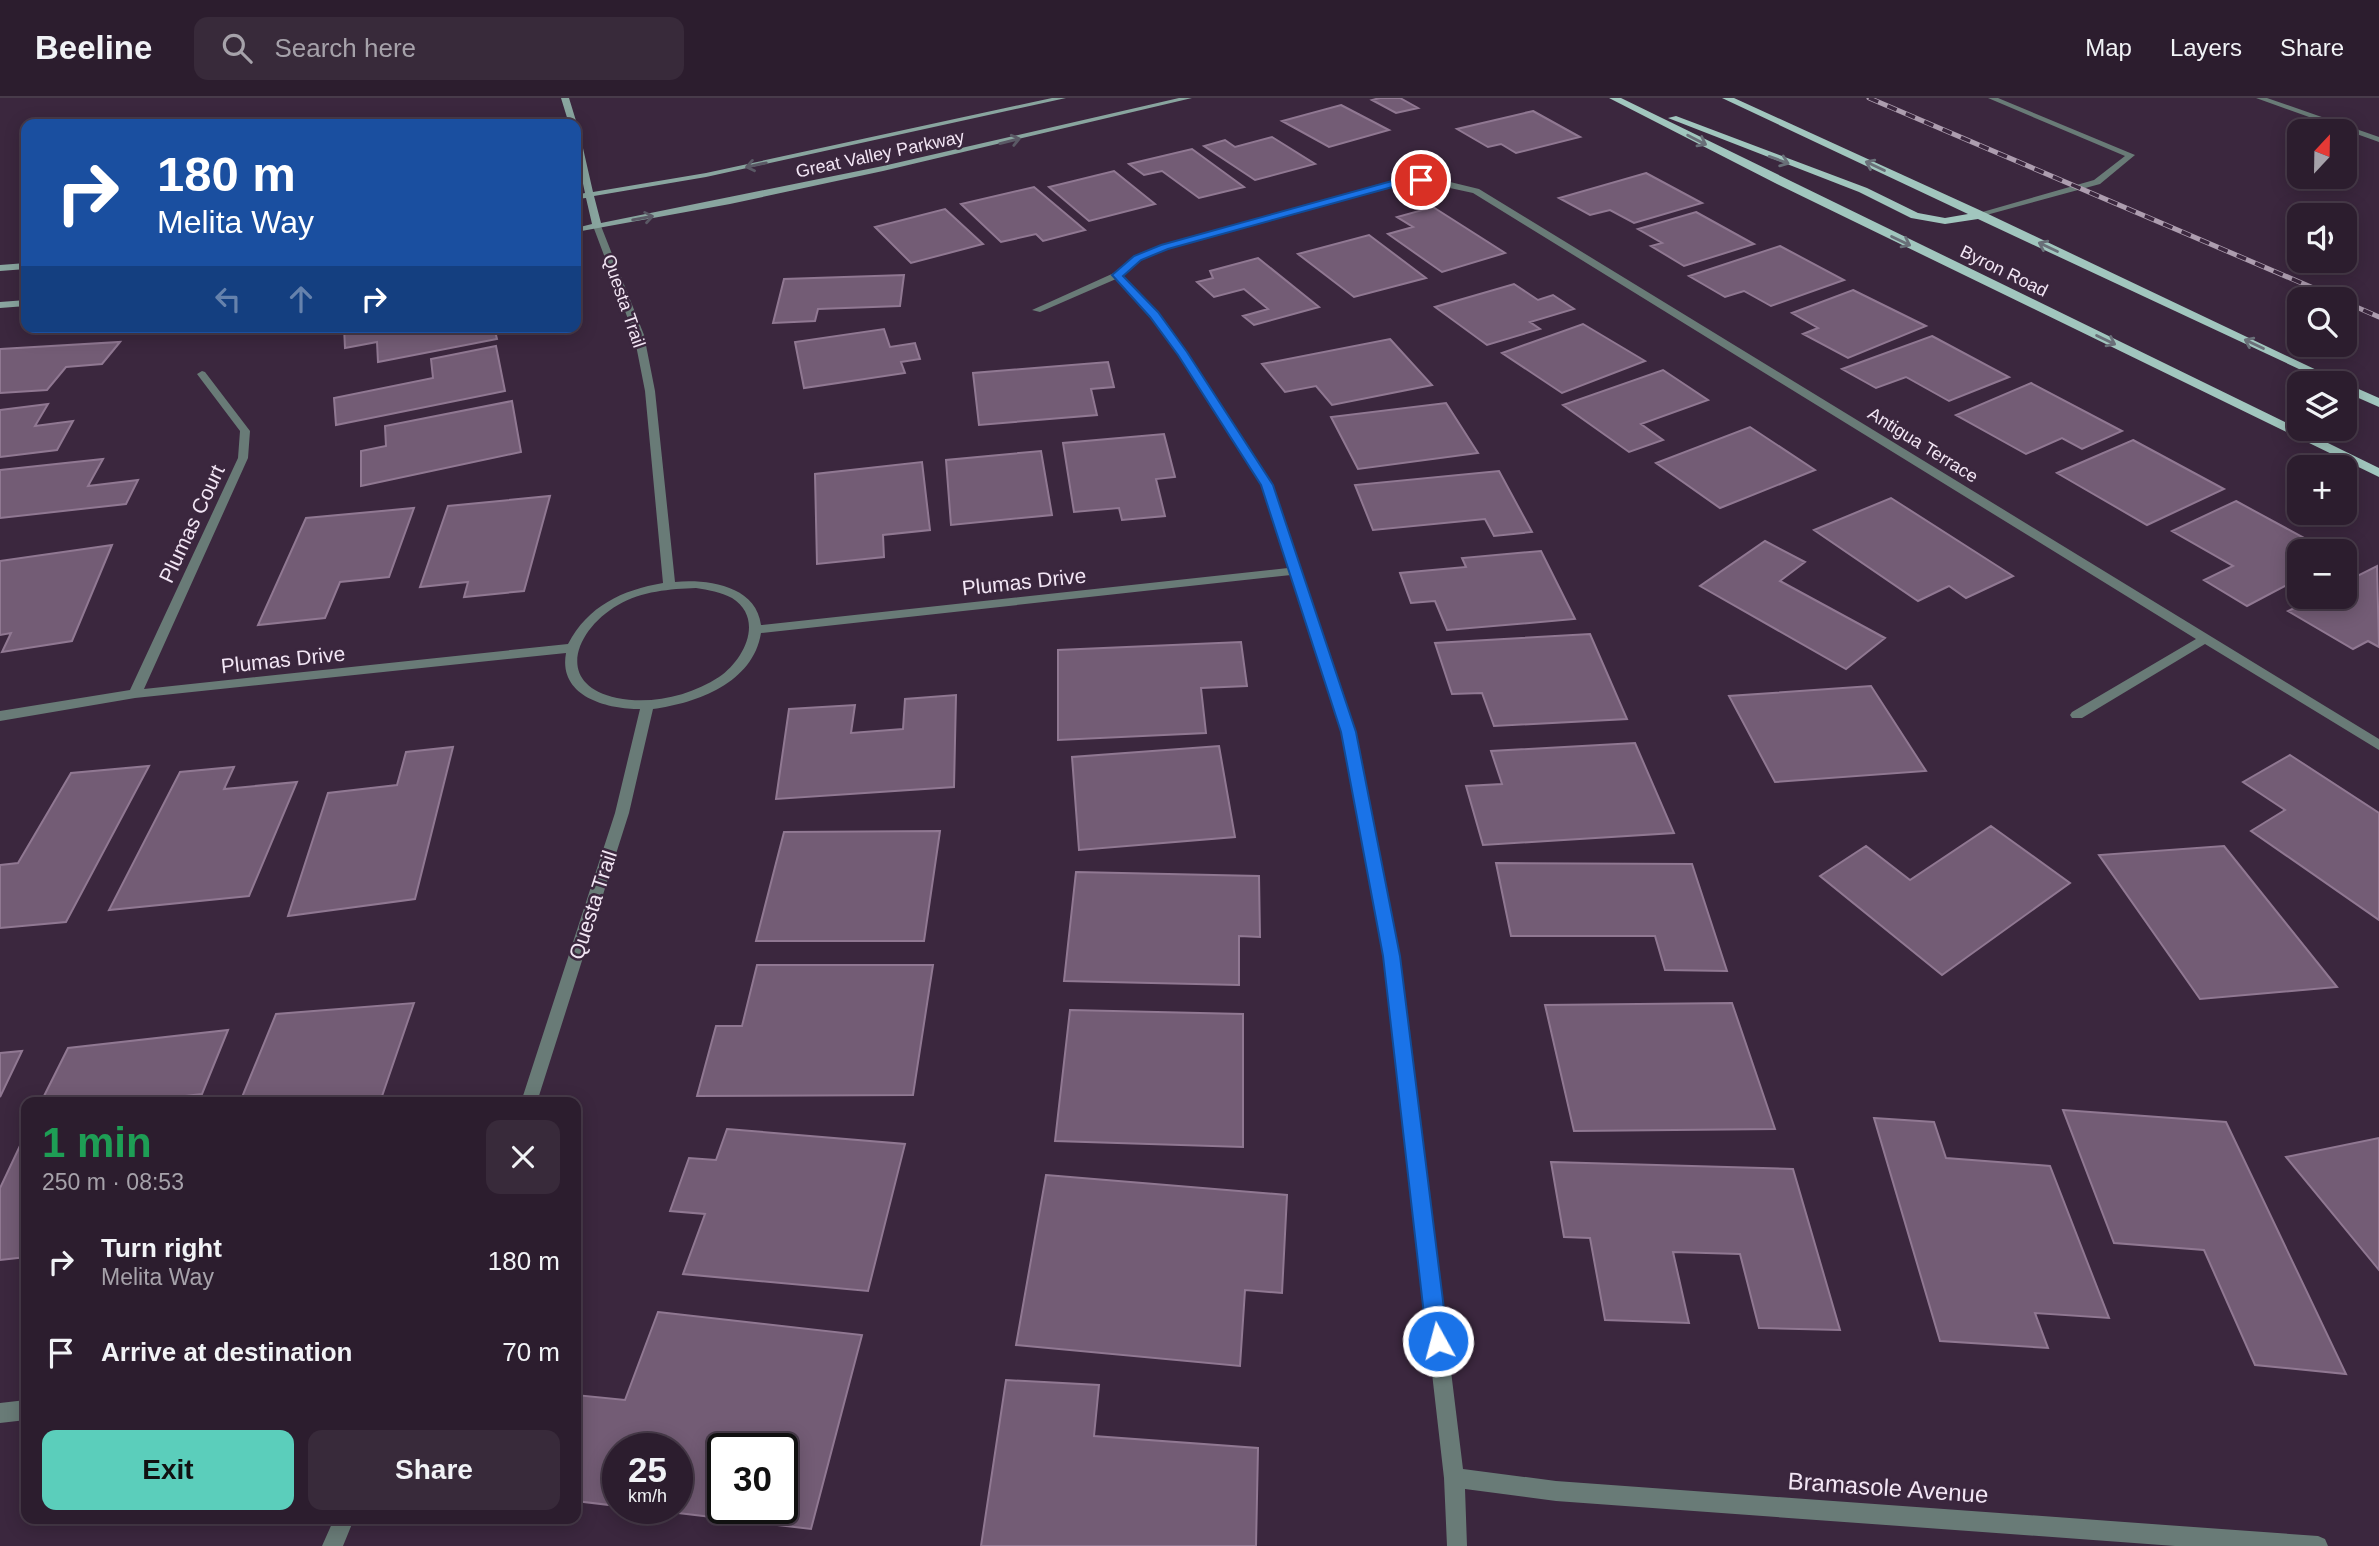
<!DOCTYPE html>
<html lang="en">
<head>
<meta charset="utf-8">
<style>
	:root { --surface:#2c1d2e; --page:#382a3a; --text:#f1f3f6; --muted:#a6a2aa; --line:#483b4a; --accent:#5bcebb }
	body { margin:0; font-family:Helvetica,sans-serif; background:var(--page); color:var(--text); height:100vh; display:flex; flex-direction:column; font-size:26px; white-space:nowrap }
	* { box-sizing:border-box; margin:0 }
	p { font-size:23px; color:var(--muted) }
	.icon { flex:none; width:38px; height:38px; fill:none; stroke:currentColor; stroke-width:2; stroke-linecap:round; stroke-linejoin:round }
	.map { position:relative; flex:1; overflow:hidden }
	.panel { position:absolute; left:21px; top:999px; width:560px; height:427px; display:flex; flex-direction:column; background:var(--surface); border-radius:14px; box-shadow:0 4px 18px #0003,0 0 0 2px var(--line) }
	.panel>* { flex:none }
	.guide { position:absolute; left:21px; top:21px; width:560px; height:214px; border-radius:14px; box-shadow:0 4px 18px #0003,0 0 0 2px var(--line); background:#1a4fa0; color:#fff; overflow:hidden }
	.needle { width:46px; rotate:22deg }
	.controls { position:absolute; left:2287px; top:21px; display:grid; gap:14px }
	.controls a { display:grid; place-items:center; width:70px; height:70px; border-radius:14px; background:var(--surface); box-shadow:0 4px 18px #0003,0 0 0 2px var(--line); font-size:35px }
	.speed { position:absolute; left:602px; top:1335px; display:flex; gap:14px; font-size:35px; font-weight:700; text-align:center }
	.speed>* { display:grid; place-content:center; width:91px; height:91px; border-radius:50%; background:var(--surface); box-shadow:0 4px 18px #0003,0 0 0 2px var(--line); line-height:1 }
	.speed small { font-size:18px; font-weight:400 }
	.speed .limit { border:4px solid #111; border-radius:10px; background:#fff; color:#111 }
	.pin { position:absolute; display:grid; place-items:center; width:60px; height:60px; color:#fff; margin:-30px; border:4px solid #fff; border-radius:50%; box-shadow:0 2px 7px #0007 }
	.me { position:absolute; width:77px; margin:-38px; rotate:353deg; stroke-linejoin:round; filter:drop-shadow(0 0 5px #0008) }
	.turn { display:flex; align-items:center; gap:24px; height:147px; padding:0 21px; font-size:32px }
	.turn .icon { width:91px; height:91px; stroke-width:2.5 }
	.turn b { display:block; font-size:49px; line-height:60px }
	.lanes { display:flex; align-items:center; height:66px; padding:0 21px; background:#0003; justify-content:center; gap:35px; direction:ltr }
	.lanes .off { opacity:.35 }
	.round { display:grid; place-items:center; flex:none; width:74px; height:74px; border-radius:14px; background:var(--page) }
	.headline { display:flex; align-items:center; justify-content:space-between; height:119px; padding:0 21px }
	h1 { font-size:42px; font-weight:800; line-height:52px; color:#1e9e55 }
	.primary-button { display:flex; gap:14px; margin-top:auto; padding:14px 21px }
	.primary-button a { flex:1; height:80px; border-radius:14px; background:var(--accent); color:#111; font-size:28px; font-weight:800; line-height:80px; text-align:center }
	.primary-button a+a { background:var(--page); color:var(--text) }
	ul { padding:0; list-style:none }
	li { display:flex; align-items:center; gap:21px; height:91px; padding:0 21px }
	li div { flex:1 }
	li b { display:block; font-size:26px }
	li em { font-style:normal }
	header { display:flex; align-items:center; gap:42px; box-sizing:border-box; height:98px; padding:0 35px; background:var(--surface); border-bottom:2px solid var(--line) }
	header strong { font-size:33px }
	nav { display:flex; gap:38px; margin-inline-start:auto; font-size:24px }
	.search { width:490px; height:63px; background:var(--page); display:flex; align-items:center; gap:18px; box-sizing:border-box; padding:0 24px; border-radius:14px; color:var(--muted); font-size:26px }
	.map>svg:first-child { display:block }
	.building { fill:#735c75; stroke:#907892; stroke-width:2; fill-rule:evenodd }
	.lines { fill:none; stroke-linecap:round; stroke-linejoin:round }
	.street { fill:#697b77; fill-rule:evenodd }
	.secondary { fill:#89a59f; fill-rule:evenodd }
	.primary { fill:#a1c6be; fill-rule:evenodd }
	.rail-casing { stroke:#ad9daf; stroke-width:5 }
	.rail { stroke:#3b273e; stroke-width:3.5; stroke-dasharray:10; stroke-linecap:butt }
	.oneway { stroke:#696f78 }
	.oneway2 { stroke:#5a5965 }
	.route { fill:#1a73e8; stroke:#114b97; stroke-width:2 }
	.labels { text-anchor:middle; stroke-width:5; stroke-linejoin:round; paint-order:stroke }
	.far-street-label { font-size:18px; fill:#f2e5f4; stroke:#3b273e }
	.street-label { font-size:21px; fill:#f2e5f4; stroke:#3b273e }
	.near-street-label { font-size:24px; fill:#f2e5f4; stroke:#3b273e }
</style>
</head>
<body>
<header>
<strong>Beeline</strong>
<div class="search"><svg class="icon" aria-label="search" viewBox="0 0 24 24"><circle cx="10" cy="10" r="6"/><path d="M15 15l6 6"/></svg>Search here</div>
<nav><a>Map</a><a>Layers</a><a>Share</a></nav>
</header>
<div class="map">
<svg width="2379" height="1448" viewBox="0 0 2379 1448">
	<rect width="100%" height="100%" fill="#3b273e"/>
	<path class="building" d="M1380 0H1400L1418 10 1396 15 1372 2Z
		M1341 7 1389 32 1329 49 1282 23Z
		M1533 13 1580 39 1516 55 1501 46 1488 49 1457 31Z
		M1272 39 1315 66 1255 82 1204 48 1225 42 1235 49Z
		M1192 51 1244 89 1199 100 1162 73 1144 77 1129 66Z
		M1114 73 1155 106 1089 123 1049 89Z
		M1646 75 1702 105 1634 125 1610 112 1590 117 1559 100Z
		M1034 89 1085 132 1043 143 1036 136 1001 144 961 106Z
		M1433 109 1505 155 1442 174 1388 136 1413 129 1397 119Z
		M945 111 983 146 911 165 875 129Z
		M1696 114 1754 146 1684 168 1651 148 1662 145 1638 131Z
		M1369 137 1426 180 1354 199 1298 156Z
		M1780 148 1844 182 1771 208 1744 193 1725 199 1689 178Z
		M1258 160 1319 209 1254 227 1243 218 1268 211 1244 191 1214 199 1197 184 1213 180 1210 173Z
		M904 177 900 208 818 211 815 223 773 225 784 181Z
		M1514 186 1538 202 1553 197 1574 211 1530 224 1540 231 1487 247 1435 209Z
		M1853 192 1926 228 1848 260 1803 236 1818 230 1792 215Z
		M1583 226 1645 263 1562 295 1502 255Z
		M344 229H494L497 241 378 264 377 244 345 250Z
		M884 231 890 249 915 245 920 261 901 264 905 275 804 290 795 244Z
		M1932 238 2009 279 1949 303 1906 279 1876 290 1842 271Z
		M1390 241 1432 287 1332 307 1316 288 1285 294 1262 266Z
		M120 244 102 266 66 269 47 292 0 295V251Z
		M496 248 505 293 336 327 334 300 433 280 431 261Z
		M1108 264 1114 289 1091 291 1097 317 979 327 973 275Z
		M1663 272 1708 302 1641 326 1663 342 1629 354 1563 307Z
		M2031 285 2122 333 2082 351 2062 340 2026 356 1956 317Z
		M512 303 521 354 361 388V353L386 348 385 328Z
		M1446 305 1478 355 1358 371 1331 319Z
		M48 306 35 328 73 323 57 352 0 359V312Z
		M1750 329 1815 372 1720 410 1656 365Z
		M1164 336 1175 379 1156 381 1165 418 1122 422 1119 410 1074 414 1063 345Z
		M2133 342 2224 391 2147 427 2057 375Z
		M1041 353 1052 417 951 427 946 362Z
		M103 361 88 388 138 382 126 406 0 420V372Z
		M922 364 930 432 883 437 884 459 817 466 815 376Z
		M1499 373 1532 434 1494 438 1485 421 1373 432 1355 387Z
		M550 398 524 493 464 499 468 484 420 489 448 408Z
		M1891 400 2013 478 1966 500 1949 488 1918 503 1814 432Z
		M2236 403 2328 453H2300V480L2247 508 2204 482 2233 468 2172 433Z
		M414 410 389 479 340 484 325 520 258 527 306 420Z
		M1765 443 1805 464 1780 483 1885 540 1846 571 1700 488Z
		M112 447 72 543 2 554 11 535 0 537V463Z
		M1541 453 1575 521 1447 532 1435 503 1411 505 1400 475 1466 469 1462 460Z
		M2377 468 2379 549 2368 543 2353 551 2288 513 2316 499H2345V484Z
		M1590 536 1627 621 1494 628 1482 595 1452 596 1435 545Z
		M1241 544 1247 588 1201 590 1206 635 1058 642V552Z
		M1871 588 1926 673 1775 684 1729 598Z
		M956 597 954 689 776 701 789 611 855 607 851 635 903 631 905 601Z
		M1635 645 1674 735 1483 747 1466 688 1502 686 1491 653Z
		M1219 648 1235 739 1079 752 1072 659Z
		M453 649 415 801 288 818 328 695 397 687 406 654Z
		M2290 657 2379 715V822L2251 733 2285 712 2243 684Z
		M149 668 66 824 0 830V767L18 765 71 675Z
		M234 669 224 691 297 684 249 798 109 812 180 674Z
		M1991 728 2070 785 1942 877 1820 778 1866 748 1910 782Z
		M940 733 924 843H756L784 734Z
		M2224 748 2337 889 2200 901 2099 757Z
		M1496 765 1692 766 1727 873 1665 872 1655 838H1511Z
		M1076 774 1259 778 1260 839 1239 838V887L1064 883Z
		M757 867H933L913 997 697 998 716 928H742Z
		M414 905 380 1004H240L276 916Z
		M1732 905 1775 1031 1574 1033 1545 907Z
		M1070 912 1243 916V1049L1055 1043Z
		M228 932 202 996 135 1004H41L68 950Z
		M22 953 0 999V955Z
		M2063 1012 2226 1024 2346 1276 2255 1267 2204 1152 2114 1145Z
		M1874 1020 1934 1024 1946 1060 2050 1068 2109 1220 2035 1215 2048 1250 1940 1243Z
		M727 1031 905 1046 868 1193 683 1176 705 1116 670 1113 689 1060 716 1062Z
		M26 1035V1159L0 1162V1090Z
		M2379 1040V1172L2286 1059Z
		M1551 1064 1793 1071 1840 1232 1759 1230 1740 1156 1673 1154 1689 1225 1605 1222 1590 1140 1564 1139Z
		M1046 1077 1287 1097 1282 1195 1245 1192 1240 1268 1016 1247Z
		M658 1214 862 1237 811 1431 636 1410H677V1351H618V1408L576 1403V1297L625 1302ZM723 1351H782V1410H723Z
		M1006 1282 1099 1287 1094 1338 1258 1350 1256 1448H981Z"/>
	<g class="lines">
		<path class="street" d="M1988 0H1998L2135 57 2100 86 1979 119V115L2094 82 2125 58Z
			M2256 0H2267L2379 39V44Z
			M1416 81 1446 83 1479 91 2379 641V652L2205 546 2082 620H2072L2070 617 2072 614 2196 541 1473 95 1436 87H1396L1168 151 1140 162 1122 177 1157 215 1186 254 1272 387 1355 634 1400 857 1463 1371 1556 1383 2318 1438 2325 1441 2328 1448H2175L1556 1403 1465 1391 1467 1448H1447L1444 1380 1384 857 1341 634 1291 477 761 535C753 585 697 605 653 611L629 715 537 1004H521L615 715 640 611C606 611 558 598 566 555L135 600 0 623V613L130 592 238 360 240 333 197 276 202 273 205 274 250 333 248 360 144 591 568 546C588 508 622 492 663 485L645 293 634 237 593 128 597 125 601 128 644 237 655 293 675 484C706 481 756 487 761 527L1288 470 1262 387 1179 257 1151 219 1116 181 1040 214 1032 212 1114 175 1134 158 1162 147 1392 83ZM696 490C708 492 721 494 732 500 765 521 744 562 719 579 690 598 651 607 617 600 553 586 576 531 618 507 642 493 670 491 696 490Z
			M26 1302V1322L0 1325V1305Z
			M334 1421H354L343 1448H322Z"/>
		<path class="secondary" d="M561 0H569L577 26 576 27 569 26Z
			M1052 0H1066L706 79 594 98 601 125 883 68 1179 0H1192L883 73 730 106 576 134V130L592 126 586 100 576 101V97L585 95 576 53V35L580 37 593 94 706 75Z
			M26 165V171L0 173V167Z
			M26 202V208L0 210V204Z"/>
		<path class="primary" d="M1609 0H1621L2379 370V379L1775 85Z
			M1722 0H1734L1986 115 2344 285H2329L1978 121 1945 126 1911 120 1859 94 1668 20 1676 18 1867 90 1918 115 1945 120 1968 116Z
			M2345 285 2379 300V309L2345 294Z"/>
		<defs>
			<path id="rail" d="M1869 0 2339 201
				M2345 204 2379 219"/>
		</defs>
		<use href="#rail" class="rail-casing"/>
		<use href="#rail" class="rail"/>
	</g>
	<defs><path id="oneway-shaft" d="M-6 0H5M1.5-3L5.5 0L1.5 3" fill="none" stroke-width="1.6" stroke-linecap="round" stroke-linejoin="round" transform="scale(1.75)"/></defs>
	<g class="oneway">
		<use href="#oneway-shaft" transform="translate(1697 42) rotate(27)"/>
		<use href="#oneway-shaft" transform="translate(1779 62) rotate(20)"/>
		<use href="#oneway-shaft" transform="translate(1875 68) rotate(-155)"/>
		<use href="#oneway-shaft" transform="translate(1901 143) rotate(26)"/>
		<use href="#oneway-shaft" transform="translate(2048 149) rotate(-155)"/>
		<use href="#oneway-shaft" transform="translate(2106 242) rotate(26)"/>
		<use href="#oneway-shaft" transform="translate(2254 246) rotate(-155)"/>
	</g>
	<g class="oneway2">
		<use href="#oneway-shaft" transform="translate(1010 43) rotate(-14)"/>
		<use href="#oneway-shaft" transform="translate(756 67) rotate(168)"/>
		<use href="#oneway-shaft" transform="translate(643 120) rotate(-10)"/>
	</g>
	<path class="route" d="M1421 79 1425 82 1424 84 1396 88 1168 151 1141 162 1123 178 1158 214 1187 254 1273 387 1356 634 1400 858 1448 1243 1445 1250 1438 1254 1430 1250 1427 1243 1383 858 1341 634 1261 387 1178 257 1150 219 1112 177 1134 158 1161 147 1392 83Z"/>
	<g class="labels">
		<g class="far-street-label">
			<text transform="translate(880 56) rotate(-12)" y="6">Great Valley Parkway</text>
			<text transform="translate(2004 173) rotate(26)" y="6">Byron Road</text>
			<text transform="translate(624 203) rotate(71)" y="6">Questa Trail</text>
			<text transform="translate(1923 347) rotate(32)" y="6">Antigua Terrace</text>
		</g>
		<g class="street-label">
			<text transform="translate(192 426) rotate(-65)" y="7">Plumas Court</text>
			<text transform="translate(1024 484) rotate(-6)" y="7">Plumas Drive</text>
			<text transform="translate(283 562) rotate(-6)" y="7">Plumas Drive</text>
			<text transform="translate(593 807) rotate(-72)" y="7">Questa Trail</text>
		</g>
		<g class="near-street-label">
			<text transform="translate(1888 1390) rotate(4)" y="8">Bramasole Avenue</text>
		</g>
	</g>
</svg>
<div class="controls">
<a><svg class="needle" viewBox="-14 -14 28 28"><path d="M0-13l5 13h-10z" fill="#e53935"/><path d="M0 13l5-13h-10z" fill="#a6a2aa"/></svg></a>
<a><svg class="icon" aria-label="sound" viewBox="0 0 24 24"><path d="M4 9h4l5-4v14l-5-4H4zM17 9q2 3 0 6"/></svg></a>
<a><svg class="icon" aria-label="search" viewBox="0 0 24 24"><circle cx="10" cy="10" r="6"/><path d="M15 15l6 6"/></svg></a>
<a><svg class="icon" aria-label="layers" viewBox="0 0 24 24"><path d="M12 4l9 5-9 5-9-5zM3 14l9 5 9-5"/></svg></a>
<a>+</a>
<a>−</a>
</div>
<div class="speed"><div>25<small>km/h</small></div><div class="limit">30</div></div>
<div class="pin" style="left:1421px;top:82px;background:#d93025"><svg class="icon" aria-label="arrive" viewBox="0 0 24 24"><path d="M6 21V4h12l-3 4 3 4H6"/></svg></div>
<svg class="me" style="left:1438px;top:1243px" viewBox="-20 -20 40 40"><circle r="17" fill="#1a73e8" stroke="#fff" stroke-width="3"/><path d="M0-11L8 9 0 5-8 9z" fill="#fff"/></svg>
<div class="guide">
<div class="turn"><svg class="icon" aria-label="right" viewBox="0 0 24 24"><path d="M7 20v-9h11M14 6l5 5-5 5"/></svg><div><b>180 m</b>Melita Way</div></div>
<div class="lanes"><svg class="icon off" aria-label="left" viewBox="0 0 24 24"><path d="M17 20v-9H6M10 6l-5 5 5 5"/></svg><svg class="icon off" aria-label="ahead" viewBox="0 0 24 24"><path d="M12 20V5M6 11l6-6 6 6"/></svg><svg class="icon" aria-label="right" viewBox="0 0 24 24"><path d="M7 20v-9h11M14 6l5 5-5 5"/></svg></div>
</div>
<section class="panel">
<div class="headline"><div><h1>1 min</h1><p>250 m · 08:53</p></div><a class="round"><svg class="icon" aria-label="close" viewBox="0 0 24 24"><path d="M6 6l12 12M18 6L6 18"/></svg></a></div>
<ul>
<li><svg class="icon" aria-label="right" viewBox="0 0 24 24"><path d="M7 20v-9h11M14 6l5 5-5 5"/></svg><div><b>Turn right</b><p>Melita Way</p></div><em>180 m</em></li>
<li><svg class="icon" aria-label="arrive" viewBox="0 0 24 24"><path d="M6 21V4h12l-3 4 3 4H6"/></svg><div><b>Arrive at destination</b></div><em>70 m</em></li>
</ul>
<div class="primary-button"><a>Exit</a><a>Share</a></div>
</section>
</div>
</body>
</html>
